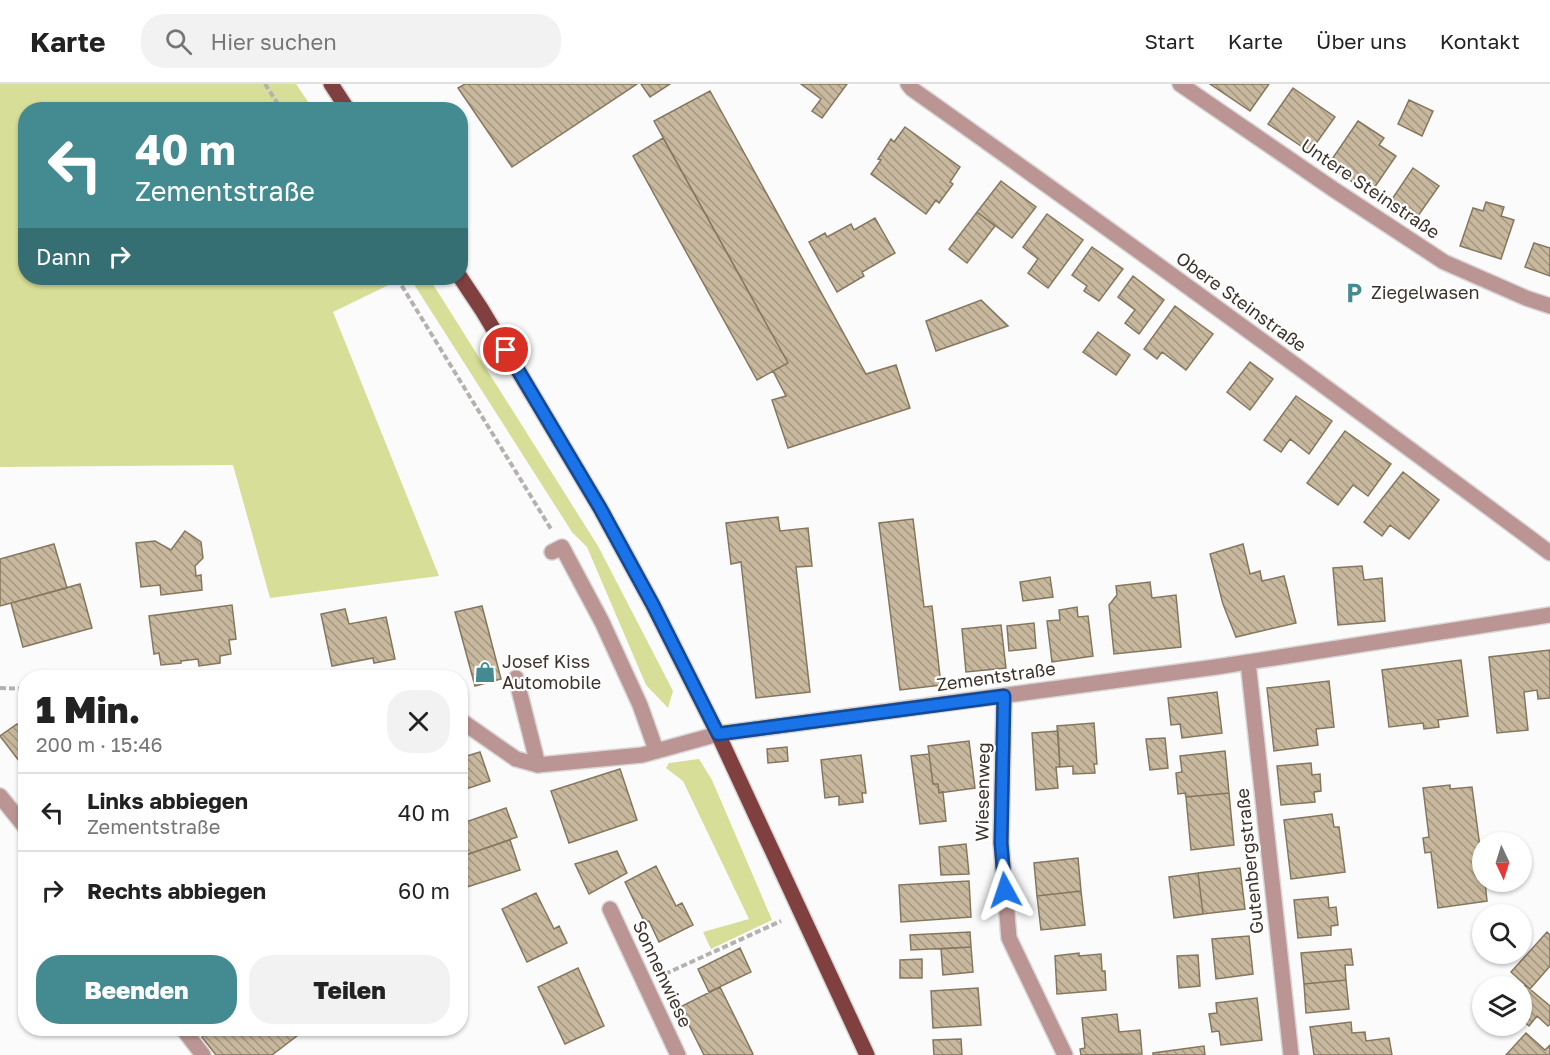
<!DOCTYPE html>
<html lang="de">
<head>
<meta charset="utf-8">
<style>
	:root { --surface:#fff; --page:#f2f2f2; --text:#222; --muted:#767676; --line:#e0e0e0; --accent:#438b91 }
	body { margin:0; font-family:"Golos Text",sans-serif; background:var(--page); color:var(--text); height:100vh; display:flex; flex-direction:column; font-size:22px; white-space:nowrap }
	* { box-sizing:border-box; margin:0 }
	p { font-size:20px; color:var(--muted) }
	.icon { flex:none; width:33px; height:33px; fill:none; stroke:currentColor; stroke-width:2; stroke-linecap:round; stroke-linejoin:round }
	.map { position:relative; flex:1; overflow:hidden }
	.panel { position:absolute; left:18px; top:586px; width:450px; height:366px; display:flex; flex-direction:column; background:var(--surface); border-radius:24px; box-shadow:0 2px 4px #0004 }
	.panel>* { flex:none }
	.top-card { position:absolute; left:18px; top:18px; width:450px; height:183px; border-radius:24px; box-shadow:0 2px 4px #0004; background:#438b91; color:#fff; overflow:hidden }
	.needle { width:39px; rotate:176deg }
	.tools { position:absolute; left:1472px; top:748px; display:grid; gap:12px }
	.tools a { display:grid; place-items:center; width:60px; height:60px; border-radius:50%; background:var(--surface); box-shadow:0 2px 4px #0004; font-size:30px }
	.pin { position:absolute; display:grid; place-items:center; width:51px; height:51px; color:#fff; margin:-26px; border:3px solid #fff; border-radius:50%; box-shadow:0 2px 6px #0007 }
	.me { position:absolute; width:66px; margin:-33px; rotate:355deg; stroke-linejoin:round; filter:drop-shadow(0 0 4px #0008) }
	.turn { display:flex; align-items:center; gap:21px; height:126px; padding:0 18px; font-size:27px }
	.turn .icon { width:78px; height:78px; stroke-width:2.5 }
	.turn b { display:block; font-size:42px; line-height:51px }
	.then { display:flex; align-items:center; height:57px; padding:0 18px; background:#0003; gap:12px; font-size:22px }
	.round { display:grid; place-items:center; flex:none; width:63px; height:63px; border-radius:24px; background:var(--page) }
	.headline { display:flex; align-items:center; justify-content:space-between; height:102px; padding:0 18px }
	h1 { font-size:36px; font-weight:800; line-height:45px }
	.action { display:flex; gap:12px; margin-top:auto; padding:12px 18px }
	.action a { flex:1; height:69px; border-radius:24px; background:var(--accent); color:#fff; font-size:24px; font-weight:800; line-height:69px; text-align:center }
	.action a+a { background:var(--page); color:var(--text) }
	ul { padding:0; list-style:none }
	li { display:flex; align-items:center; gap:18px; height:78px; padding:0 18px; border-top:2px solid var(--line) }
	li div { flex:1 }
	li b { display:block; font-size:22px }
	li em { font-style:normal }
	header { display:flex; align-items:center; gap:36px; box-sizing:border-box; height:84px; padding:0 30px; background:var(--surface); border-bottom:2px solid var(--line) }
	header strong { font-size:28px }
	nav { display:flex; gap:33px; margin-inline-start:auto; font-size:21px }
	.search { width:420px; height:54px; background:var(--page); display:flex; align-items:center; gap:15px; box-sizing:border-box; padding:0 21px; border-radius:24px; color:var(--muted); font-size:22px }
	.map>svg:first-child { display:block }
	.grass { fill:#d7de97 }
	.building { fill:url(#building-back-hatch); stroke:#85775e; stroke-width:1.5 }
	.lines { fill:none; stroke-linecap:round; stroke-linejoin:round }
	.service-casing { stroke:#d9d7d6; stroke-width:18 }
	.minor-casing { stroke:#d9d7d6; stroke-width:18 }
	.primary-casing { stroke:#d9d7d6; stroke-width:18 }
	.path { stroke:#b5b1af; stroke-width:4; stroke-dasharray:6 3; stroke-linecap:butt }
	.service { stroke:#bb9593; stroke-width:15 }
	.minor { stroke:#bb9593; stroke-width:15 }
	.primary { stroke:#7f403f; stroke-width:15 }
	.route-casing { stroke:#114b97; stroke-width:15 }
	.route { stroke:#1a73e8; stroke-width:10 }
	.labels { text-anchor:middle; stroke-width:4.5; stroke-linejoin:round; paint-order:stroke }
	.street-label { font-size:18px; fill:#3e332c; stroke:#fff }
	.poi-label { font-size:18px; fill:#3e332c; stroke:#fff; text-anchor:start }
</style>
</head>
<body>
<header>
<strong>Karte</strong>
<div class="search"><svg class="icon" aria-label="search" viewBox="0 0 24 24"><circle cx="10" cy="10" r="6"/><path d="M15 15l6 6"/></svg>Hier suchen</div>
<nav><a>Start</a><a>Karte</a><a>Über uns</a><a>Kontakt</a></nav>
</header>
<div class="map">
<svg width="1550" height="971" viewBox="0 0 1550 971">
	<defs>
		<pattern id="building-back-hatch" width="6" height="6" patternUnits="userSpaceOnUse" patternTransform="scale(1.5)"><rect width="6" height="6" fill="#c8b99e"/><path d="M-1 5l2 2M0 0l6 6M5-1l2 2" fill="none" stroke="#a49781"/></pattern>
	</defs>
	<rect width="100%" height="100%" fill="#fbfbfb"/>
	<path class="grass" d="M0 0H296L313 25 26 26V194H403L333 228 439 492 270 514 233 381 0 383Z
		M410 194H429L598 462 673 607 668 624 646 601 587 463 572 448Z
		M699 675 712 696 772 836 711 865 703 848 749 835 683 697 666 684 669 679Z"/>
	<path class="building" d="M465 0H637L512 83 458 4Z
		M641 0H670L650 13Z
		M801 0H847L822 34 812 27 821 15Z
		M1210 0H1269L1250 27Z
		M1293 4 1335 33 1310 68 1268 40Z
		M710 7 866 290 896 281 910 324 788 364 772 316 786 312 773 287 788 279 654 37Z
		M1409 16 1433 27 1422 52 1398 40Z
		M1358 37 1384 54 1379 61 1396 72 1370 110 1328 81Z
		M905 43 960 83 950 98 953 100 939 119 936 116 926 130 871 90 881 76 878 75 891 55 894 58Z
		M663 54 788 279 757 296 633 72Z
		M1413 84 1439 102 1413 139 1388 121Z
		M1001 97 1036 123 1012 154 977 128Z
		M1486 118 1504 123 1501 132 1514 136 1501 175 1460 162 1473 124 1483 127Z
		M977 128 995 142 967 179 949 165Z
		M1047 130 1083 156 1048 204 1028 189 1038 175 1023 163Z
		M875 134 895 169 862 188 864 192 837 208 809 158 825 149 827 153 851 140 854 146Z
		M1534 159 1550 164V192L1525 183Z
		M1092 163 1123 185 1099 217 1084 207 1087 202 1072 191Z
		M1133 192 1164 216 1139 250 1125 239 1135 226 1118 213Z
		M981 216 1008 242 936 267 926 237Z
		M1175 222 1213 250 1186 286 1162 268 1157 275 1144 265Z
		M1098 248 1130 271 1116 291 1083 268Z
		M1250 278 1273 295 1250 326 1227 308Z
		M1296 312 1332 337 1309 370 1290 355 1281 368 1264 356Z
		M1345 347 1391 380 1368 412 1353 401 1338 421 1307 399Z
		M1403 388 1439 416 1409 455 1390 441 1382 452 1364 438Z
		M778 433 780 447 808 444 812 482 796 483 810 608 756 614 741 478 731 480 726 439Z
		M913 435 924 523 932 522 941 601 900 606 879 439Z
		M185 447 201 458 203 474 195 482 196 492 201 491 202 506 161 511 160 501 141 503 136 459 155 457 171 466Z
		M54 460 67 504 0 522V475Z
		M1243 460 1250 490 1260 487 1262 497 1284 492 1296 539 1236 553 1223 520 1210 470Z
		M1362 482 1364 496 1382 494 1385 537 1338 541 1333 484Z
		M1050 493 1053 513 1023 517 1020 498Z
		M1150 498 1152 514 1176 511 1181 563 1114 570 1109 521 1117 511 1116 502Z
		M80 500 92 544 23 563 11 519Z
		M232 521 236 555 229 556 231 570 220 572V579L199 582 198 575 181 577V579L161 581 159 569 154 570 149 532Z
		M482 522 501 595 475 602 455 528Z
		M1077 523 1078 533 1088 532 1093 572 1052 578 1047 537 1060 536 1059 526Z
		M345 525 349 540 386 533 395 575 374 579 373 574 332 582 321 530Z
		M1034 539 1036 564 1009 567 1007 542Z
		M1001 541 1006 584 966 588 962 545Z
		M1550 566V614L1538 615 1537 606 1524 608 1528 646 1497 649 1489 573Z
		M1461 576 1468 632 1438 636 1439 643 1424 645 1423 639 1389 643 1382 586Z
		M1329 597 1334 643 1316 645 1318 661 1274 667 1267 604Z
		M1217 608 1222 649 1182 654 1180 640 1171 641 1168 614Z
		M1094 639 1097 680H1094L1095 689 1073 690V682L1060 683 1057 642Z
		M17 640 26 650V686L0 652Z
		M1058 647 1060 683H1056L1058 704 1036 706 1032 649Z
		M1165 654 1168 684 1150 686 1146 655Z
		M969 657 975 704 939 709 938 700H933L928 662Z
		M787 663 788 677 768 679 767 665Z
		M1225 667 1229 709 1186 713 1185 709 1178 710 1176 689 1182 688 1180 672Z
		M480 668 490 697 460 707V674Z
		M929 670 933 700H938L939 709 943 708 946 737 920 740 911 672Z
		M861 671 866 709H862L863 718 839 721V712L825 714 821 676Z
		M1311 679 1312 691 1320 690 1321 707 1314 708 1315 718 1281 721 1277 682Z
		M620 685 637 736 569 759 551 707Z
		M1450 701V705L1472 703 1482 778V798H1485L1487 817 1438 824 1431 768 1425 769 1423 754 1429 753 1423 704Z
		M1229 709 1234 761 1191 766 1186 713Z
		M506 724 517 753 460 773V740Z
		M1332 730 1334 743H1339L1345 788 1291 795 1284 736Z
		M510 756 520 786 461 805 460 773Z
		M966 760 969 790 941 791 939 763Z
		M617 767 627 789 589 810 575 780Z
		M1078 774 1081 807 1037 812 1034 779Z
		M656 782 676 822 682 819 693 841 659 858 649 837 645 839 625 798Z
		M1240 784 1245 825 1203 830 1198 789Z
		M1198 789 1203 830 1174 834 1169 793Z
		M969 797 971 833 901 838 899 801Z
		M1081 807 1085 841 1041 846 1037 812Z
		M536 809 554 845 559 842 567 859 527 878 502 825Z
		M1328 813 1329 824 1336 823 1338 841 1331 842V851L1298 854 1294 816Z
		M970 848 971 863 911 866 910 851Z
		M1547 848 1550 851V882L1530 905 1511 888Z
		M1249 852 1253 890 1216 895 1212 855Z
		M971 863 973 888 943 891 941 865Z
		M740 864 751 888 709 908 698 885Z
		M1351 865 1353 881H1345L1346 896 1304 900 1301 869Z
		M1079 869V872L1101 870 1102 887H1105L1106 906 1057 910 1055 872Z
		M1198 871 1200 902 1179 904 1177 872Z
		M922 875V894H900V876Z
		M578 884 604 942 565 960 538 903Z
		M1346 896 1349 925 1306 929 1304 900Z
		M1525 901 1550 922V940L1548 942 1537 932 1529 942 1521 935V906Z
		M720 903 753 970 751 971H704L680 923Z
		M978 904 981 941 933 944 931 907Z
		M1257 914 1262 956 1221 961 1219 947 1212 948 1209 930 1217 929 1216 919Z
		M1117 930 1119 948 1140 946 1142 970 1081 971 1080 965 1085 964 1082 934Z
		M1351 938 1352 949 1365 948 1366 957 1389 954 1392 971H1314L1310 943Z
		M212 945H306L272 971H216L202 953Z
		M1526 949 1545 966 1550 961V971H1506Z
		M961 955 962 971H934L933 956Z
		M1204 962 1205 971H1153V969Z"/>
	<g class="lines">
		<defs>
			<path id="service" d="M552 468 562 463 602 538 640 621 656 666
				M516 594 538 681"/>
			<path id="minor" d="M908 0 912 5C1127 157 1339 312 1550 469
				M1180 0 1333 105 1444 178 1526 214 1550 222
				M1248 578 1291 971
				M1004 612 1001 759 1009 854 1065 971
				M460 638H463L516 675 538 681 642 671 718 650 1216 583 1550 531
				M0 712 26 744
				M610 825 678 971
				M183 945 203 971"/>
			<path id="primary" d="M331 0 348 26
				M460 193 482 226 600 424 653 521 718 650 867 971"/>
		</defs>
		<use href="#service" class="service-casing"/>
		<use href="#minor" class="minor-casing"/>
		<use href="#primary" class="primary-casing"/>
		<path class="path" d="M265 0 282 26
			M397 194 551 445
			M0 604 26 605
			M665 890 781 837"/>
		<use href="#service" class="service"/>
		<use href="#minor" class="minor"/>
		<use href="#primary" class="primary"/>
	</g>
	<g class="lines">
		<defs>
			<path id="route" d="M506 266 600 424 653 521 718 650 1004 612 1001 759 1005 806"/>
		</defs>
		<use href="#route" class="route-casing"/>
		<use href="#route" class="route"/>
	</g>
	<defs>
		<symbol id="parking-bare" viewBox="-9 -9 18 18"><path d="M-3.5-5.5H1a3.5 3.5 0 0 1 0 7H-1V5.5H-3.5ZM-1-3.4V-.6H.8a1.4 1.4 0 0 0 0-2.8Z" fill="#438b91" stroke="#fff" stroke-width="2.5" paint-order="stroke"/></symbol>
		<symbol id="shop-bare" viewBox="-9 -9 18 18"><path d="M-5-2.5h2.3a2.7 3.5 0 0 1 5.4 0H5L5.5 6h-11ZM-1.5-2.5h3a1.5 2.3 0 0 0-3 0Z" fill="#438b91" stroke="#fff" stroke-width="2.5" paint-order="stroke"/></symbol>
	</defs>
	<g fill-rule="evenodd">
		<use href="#parking-bare" x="1339" y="194" width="30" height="30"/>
		<use href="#shop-bare" x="470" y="573" width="30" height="30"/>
	</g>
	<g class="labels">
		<g class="street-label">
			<text transform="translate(1370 105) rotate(34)" y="6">Untere Steinstraße</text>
			<text transform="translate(1241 218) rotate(36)" y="6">Obere Steinstraße</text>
			<text transform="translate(996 593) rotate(-8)" y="6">Zementstraße</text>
			<text transform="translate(983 708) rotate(-89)" y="6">Wiesenweg</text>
			<text transform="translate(1250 777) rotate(-96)" y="6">Gutenbergstraße</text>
			<text transform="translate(662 890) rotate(65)" y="6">Sonnenwiese</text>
		</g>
		<g class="poi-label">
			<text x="1371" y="215">Ziegelwasen</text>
			<text x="502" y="584">Josef Kiss<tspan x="502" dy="21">Automobile</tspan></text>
		</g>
	</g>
</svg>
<div class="tools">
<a><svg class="needle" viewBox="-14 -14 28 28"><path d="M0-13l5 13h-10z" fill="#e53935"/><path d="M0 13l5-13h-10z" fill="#767676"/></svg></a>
<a><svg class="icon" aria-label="search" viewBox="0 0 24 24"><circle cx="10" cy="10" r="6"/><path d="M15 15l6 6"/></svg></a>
<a><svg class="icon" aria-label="layers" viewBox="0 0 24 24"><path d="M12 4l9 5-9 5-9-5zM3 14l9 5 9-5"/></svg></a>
</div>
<div class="pin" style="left:506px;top:266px;background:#d93025"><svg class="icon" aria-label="arrive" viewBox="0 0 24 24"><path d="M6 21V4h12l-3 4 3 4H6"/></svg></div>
<svg class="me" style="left:1005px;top:806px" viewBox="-20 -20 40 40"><path d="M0-17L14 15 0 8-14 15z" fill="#1a73e8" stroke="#fff" stroke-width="4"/></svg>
<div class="top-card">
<div class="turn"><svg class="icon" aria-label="left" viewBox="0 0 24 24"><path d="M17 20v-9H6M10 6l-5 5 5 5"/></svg><div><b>40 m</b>Zementstraße</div></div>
<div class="then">Dann<svg class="icon" aria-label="right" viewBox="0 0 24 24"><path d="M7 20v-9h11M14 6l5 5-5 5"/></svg></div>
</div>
<section class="panel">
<div class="headline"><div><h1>1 Min.</h1><p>200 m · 15:46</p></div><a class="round"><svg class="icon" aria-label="close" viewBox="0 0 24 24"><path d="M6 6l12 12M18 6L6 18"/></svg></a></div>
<ul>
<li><svg class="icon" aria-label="left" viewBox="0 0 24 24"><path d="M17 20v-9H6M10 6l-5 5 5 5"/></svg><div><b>Links abbiegen</b><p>Zementstraße</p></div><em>40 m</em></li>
<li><svg class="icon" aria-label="right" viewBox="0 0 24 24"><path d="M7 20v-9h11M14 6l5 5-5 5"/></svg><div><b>Rechts abbiegen</b></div><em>60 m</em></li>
</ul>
<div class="action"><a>Beenden</a><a>Teilen</a></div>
</section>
</div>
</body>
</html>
